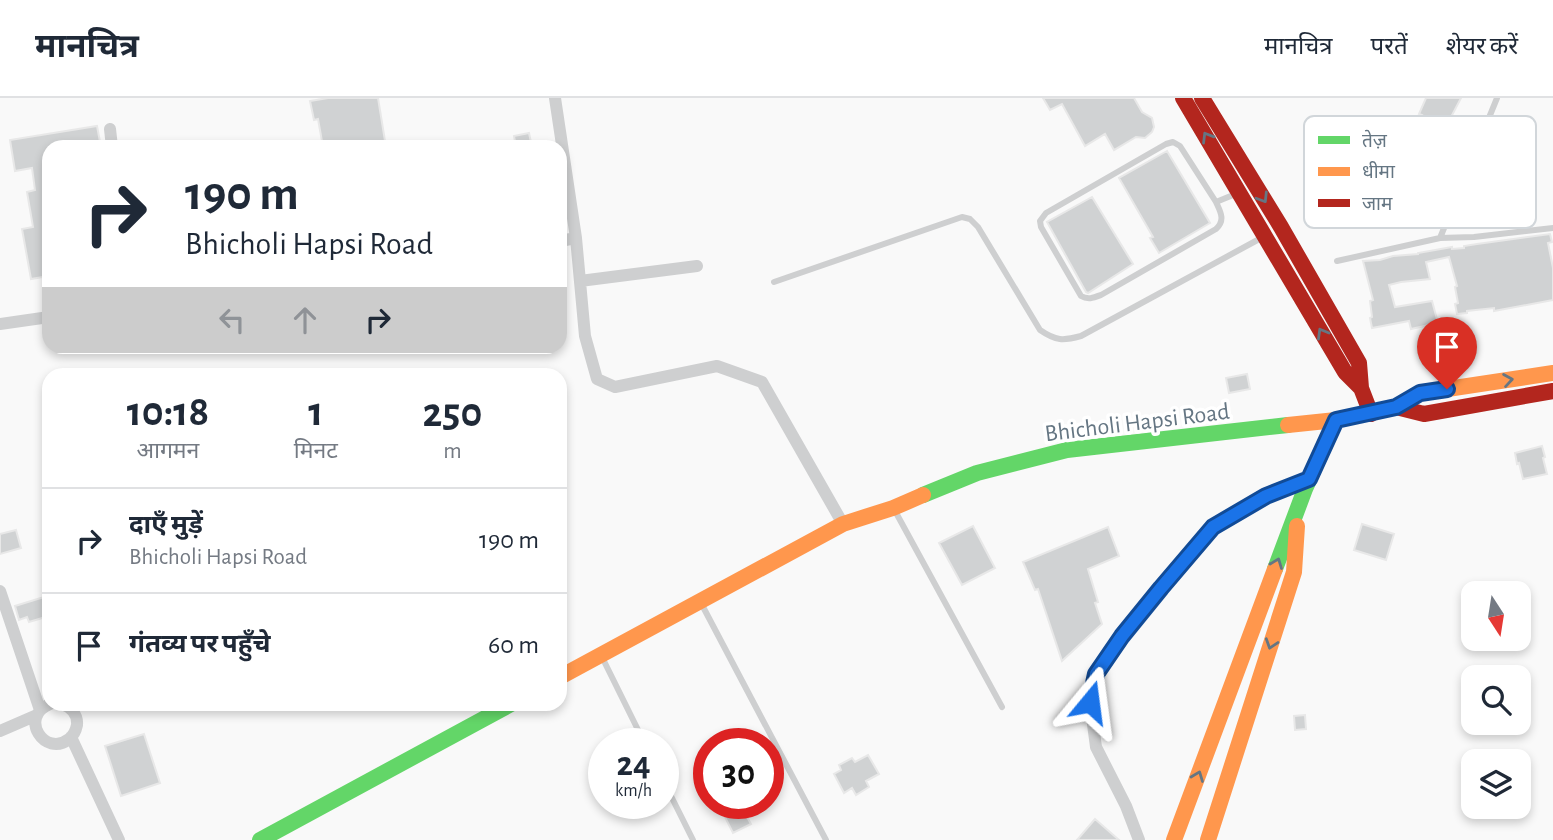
<!DOCTYPE html>
<html lang="hi">
<head>
<meta charset="utf-8">
<style>
	:root { --surface:#fff; --page:#f2f2f3; --text:#1f2937; --muted:#747a83; --line:#e0e1e3 }
	body { margin:0; font-family:"Alegreya Sans","Noto Sans Devanagari",sans-serif; background:var(--page); color:var(--text); height:100vh; display:flex; flex-direction:column; font-size:26px; white-space:nowrap }
	* { box-sizing:border-box; margin:0 }
	p { font-size:23px; color:var(--muted) }
	.icon { flex:none; width:38px; height:38px; fill:none; stroke:currentColor; stroke-width:2; stroke-linecap:round; stroke-linejoin:round }
	.map { position:relative; flex:1; overflow:hidden }
	.drawer { position:absolute; left:42px; top:270px; width:525px; height:343px; display:flex; flex-direction:column; background:var(--surface); border-radius:21px; box-shadow:0 4px 10px #0003 }
	.drawer>* { flex:none }
	.top-card { position:absolute; left:42px; top:42px; width:525px; height:214px; border-radius:21px; box-shadow:0 4px 10px #0003; background:#fff; color:var(--text); overflow:hidden }
	.needle { width:46px; rotate:168deg }
	.controls { position:absolute; left:1461px; top:483px; display:grid; gap:14px }
	.controls a { display:grid; place-items:center; width:70px; height:70px; border-radius:14px; background:var(--surface); box-shadow:0 4px 10px #0003; font-size:35px }
	.speed { position:absolute; left:588px; top:630px; display:flex; gap:14px; font-size:35px; font-weight:700; text-align:center }
	.speed>* { display:grid; place-content:center; width:91px; height:91px; border-radius:50%; background:var(--surface); box-shadow:0 4px 10px #0003; line-height:1 }
	.speed small { font-size:18px; font-weight:400 }
	.speed .limit { border:10px solid #d22; background:#fff; color:#111 }
	.pin { position:absolute; display:grid; place-items:center; width:60px; height:60px; color:#fff; margin:-72px -30px; border-radius:50% 50% 50% 0; rotate:-45deg; box-shadow:0 0 7px #0007 }
	.pin .icon { rotate:45deg }
	.me { position:absolute; width:77px; margin:-38px; rotate:16deg; stroke-linejoin:round; filter:drop-shadow(0 0 5px #0008) }
	.turn { display:flex; align-items:center; gap:24px; height:147px; padding:0 28px; font-size:32px }
	.turn .icon { width:91px; height:91px; stroke-width:2.5 }
	.turn b { display:block; font-size:49px; line-height:60px }
	.lanes { display:flex; align-items:center; height:66px; padding:0 28px; background:#0003; justify-content:center; gap:35px; direction:ltr }
	.lanes .off { opacity:.35 }
	.eta { display:flex; justify-content:space-evenly; align-items:center; height:119px; text-align:center }
	.eta b { font-size:42px; font-weight:700; line-height:49px }
	ul { padding:0; list-style:none }
	li { display:flex; align-items:center; gap:21px; height:105px; padding:0 28px; border-top:2px solid var(--line) }
	li div { flex:1 }
	li b { display:block; font-size:26px }
	li em { font-style:normal }
	header { display:flex; align-items:center; gap:42px; box-sizing:border-box; height:98px; padding:0 35px; background:var(--surface); border-bottom:2px solid var(--line) }
	header strong { font-size:33px }
	nav { display:flex; gap:38px; margin-inline-start:auto; font-size:24px }
	.map>svg:first-child { display:block }
	.building { fill:#d0d2d3; stroke:#e8e8e8; stroke-width:2 }
	.lines { fill:none; stroke-linecap:round; stroke-linejoin:round }
	.lane { stroke:#cecfd0; stroke-width:6 }
	.street { stroke:#cecfd0; stroke-width:12 }
	.fast { stroke:#63d668; stroke-width:16 }
	.slow { stroke:#ff974d; stroke-width:16 }
	.jam { stroke:#b3261e; stroke-width:16 }
	.oneway { stroke:#657683 }
	.route-casing { stroke:#114b97; stroke-width:18 }
	.route { stroke:#1a73e8; stroke-width:12 }
	.labels { text-anchor:middle; stroke-width:7; stroke-linejoin:round; paint-order:stroke }
	.street-label { font-size:24px; fill:#657683; stroke:#fff }
	.key { fill:#fff; stroke:#d1d6da; stroke-width:2 }
	.key-label { font-size:19px; fill:#657683 }
</style>
</head>
<body>
<header>
<strong>मानचित्र</strong>
<nav><a>मानचित्र</a><a>परतें</a><a>शेयर करें</a></nav>
</header>
<div class="map">
<svg width="1553" height="742" viewBox="0 0 1553 742">
	<rect width="100%" height="100%" fill="#f9f9f9"/>
	<path class="building" d="M328 0H378L386 49H323L318 21 314 22 310 3Z
		M1043 0H1134L1142 14 1152 20 1154 29 1152 34 1145 40 1136 39 1114 52 1105 36 1085 48 1062 6 1050 12Z
		M1426 0H1461L1438 44 1440 45 1422 82 1398 65 1422 17 1419 16Z
		M97 28 101 49H49V178L31 181 22 131 33 129 27 94 35 92 32 70 15 73 10 42Z
		M529 35 532 49H516L514 38Z
		M1167 53 1210 125 1159 155 1150 140 1153 139 1119 80Z
		M1092 99 1133 166 1088 195 1086 194 1047 124Z
		M1550 136 1552 144 1548 145 1553 170V202L1494 213V210L1467 213V215L1457 216 1455 206 1458 205 1455 189 1457 188 1449 159 1426 164 1430 181 1401 184 1389 187 1395 209 1432 203 1438 225 1411 231 1409 223 1372 230 1370 220 1372 219 1370 203 1373 202 1363 163 1380 162 1393 158 1418 156V155L1452 149V151L1464 150V148L1477 146Z
		M1247 276 1250 291 1229 295 1226 280Z
		M1542 348 1545 359 1543 360 1547 376 1523 381 1519 365 1517 366 1515 355Z
		M1362 426 1394 436 1386 462 1354 452Z
		M973 428 995 470 962 487 939 445Z
		M1108 429 1119 458 1088 471 1098 504 1095 505 1102 526 1062 563 1038 491 1035 492 1023 464Z
		M16 432 21 450 0 456V436Z
		M44 499 49 510V518L29 524 27 519 19 522 15 508Z
		M1305 617 1306 631 1295 632 1294 618Z
		M144 636 160 685 121 698 105 648Z
		M868 657 879 676 866 683 869 689 856 697 852 690 844 695 834 676 841 672 839 667 852 660 855 664Z
		M718 705H739L751 726 733 735Z
		M1095 721 1119 742H1077Z"/>
	<g class="lines">
		<path class="lane" d="M1216 104 1180 48 1173 44 1166 46 1046 115 1040 123 1041 129 1081 198C1088 202 1093 200 1101 197L1216 131C1226 122 1220 113 1216 104L1238 95
			M1440 140 1497 0
			M1337 163 1440 140 1474 139 1553 130
			M774 184 962 119 970 121 978 129 1040 232C1056 243 1063 243 1081 238L1263 139
			M894 411 1002 609
			M701 505 826 742
			M601 557 645 646
			M663 682 693 742"/>
		<path class="street" d="M555 0 576 140 585 238 597 281 615 289 717 268 762 284 843 426
			M110 31 112 49
			M560 143 576 140
			M580 183 697 168
			M0 226 49 219
			M0 493 40 612
			M50 606C18 619 45 660 69 641 73 638 76 632 77 627 78 616 70 609 62 606
			M0 633 37 617
			M71 639 119 742
			M1139 742 1126 708 1096 649 1090 604 1096 576 1123 538 1161 490 1213 429 1266 398 1309 381"/>
		<path class="fast" d="M923 397 977 375 1067 352 1288 327
			M1275 471 1305 391 1336 322
			M260 742 511 606"/>
		<path class="slow" d="M1288 327 1336 322 1396 309 1421 295 1553 275
			M560 579 843 426 893 410 923 397
			M1174 742 1275 471
			M1208 742 1294 474 1297 428"/>
		<path class="jam" d="M1183 0 1345 274 1361 290
			M1202 0 1281 129 1359 265 1361 290 1371 316
			M1396 309 1424 316 1553 293"/>
	</g>
	<defs><path id="oneway-chevron" d="M-2-3.5L2.5 0L-2 3.5" fill="none" stroke-width="1.6" stroke-linecap="round" stroke-linejoin="round" transform="scale(1.75)"/></defs>
	<g class="oneway">
		<use href="#oneway-chevron" transform="translate(1207 39) rotate(-121)"/>
		<use href="#oneway-chevron" transform="translate(1263 100) rotate(58)"/>
		<use href="#oneway-chevron" transform="translate(1322 235) rotate(-120)"/>
		<use href="#oneway-chevron" transform="translate(1508 282) rotate(-9)"/>
		<use href="#oneway-chevron" transform="translate(1277 465) rotate(-69)"/>
		<use href="#oneway-chevron" transform="translate(1271 546) rotate(108)"/>
		<use href="#oneway-chevron" transform="translate(1198 678) rotate(-69)"/>
	</g>
	<g class="lines">
		<defs>
			<path id="route" d="M1090 604 1096 576 1122 538 1161 490 1213 429 1266 398 1309 381 1336 322 1396 309 1420 295 1447 291"/>
		</defs>
		<use href="#route" class="route-casing"/>
		<use href="#route" class="route"/>
	</g>
	<g class="labels">
		<g class="street-label">
			<text transform="translate(1137 324) rotate(-7)" y="8">Bhicholi Hapsi Road</text>
		</g>
	</g>
	<rect x="1304" y="18" width="232" height="112" rx="10" class="key"/>
	<rect x="1318" y="38" width="32" height="8" fill="#63d668"/>
	<rect x="1318" y="69" width="32" height="9" fill="#ff974d"/>
	<rect x="1318" y="101" width="32" height="8" fill="#b3261e"/>
	<g class="key-label">
		<text x="1362" y="49">तेज़</text>
		<text x="1362" y="80">धीमा</text>
		<text x="1362" y="112">जाम</text>
	</g>
</svg>
<div class="controls">
<a><svg class="needle" viewBox="-14 -14 28 28"><path d="M0-13l5 13h-10z" fill="#e53935"/><path d="M0 13l5-13h-10z" fill="#747a83"/></svg></a>
<a><svg class="icon" aria-label="search" viewBox="0 0 24 24"><circle cx="10" cy="10" r="6"/><path d="M15 15l6 6"/></svg></a>
<a><svg class="icon" aria-label="layers" viewBox="0 0 24 24"><path d="M12 4l9 5-9 5-9-5zM3 14l9 5 9-5"/></svg></a>
</div>
<div class="speed"><div>24<small>km/h</small></div><div class="limit">30</div></div>
<div class="pin" style="left:1447px;top:291px;background:#d93025"><svg class="icon" aria-label="arrive" viewBox="0 0 24 24"><path d="M6 21V4h12l-3 4 3 4H6"/></svg></div>
<svg class="me" style="left:1090px;top:604px" viewBox="-20 -20 40 40"><path d="M0-17L14 15 0 8-14 15z" fill="#1a73e8" stroke="#fff" stroke-width="4"/></svg>
<div class="top-card">
<div class="turn"><svg class="icon" aria-label="right" viewBox="0 0 24 24"><path d="M7 20v-9h11M14 6l5 5-5 5"/></svg><div><b>190 m</b>Bhicholi Hapsi Road</div></div>
<div class="lanes"><svg class="icon off" aria-label="left" viewBox="0 0 24 24"><path d="M17 20v-9H6M10 6l-5 5 5 5"/></svg><svg class="icon off" aria-label="ahead" viewBox="0 0 24 24"><path d="M12 20V5M6 11l6-6 6 6"/></svg><svg class="icon" aria-label="right" viewBox="0 0 24 24"><path d="M7 20v-9h11M14 6l5 5-5 5"/></svg></div>
</div>
<section class="drawer">
<div class="eta">
<div><b>10:18</b><p>आगमन</p></div>
<div><b>1</b><p>मिनट</p></div>
<div><b>250</b><p>m</p></div>
</div>
<ul>
<li><svg class="icon" aria-label="right" viewBox="0 0 24 24"><path d="M7 20v-9h11M14 6l5 5-5 5"/></svg><div><b>दाएँ मुड़ें</b><p>Bhicholi Hapsi Road</p></div><em>190 m</em></li>
<li><svg class="icon" aria-label="arrive" viewBox="0 0 24 24"><path d="M6 21V4h12l-3 4 3 4H6"/></svg><div><b>गंतव्य पर पहुँचे</b></div><em>60 m</em></li>
</ul>
</section>
</div>
</body>
</html>
